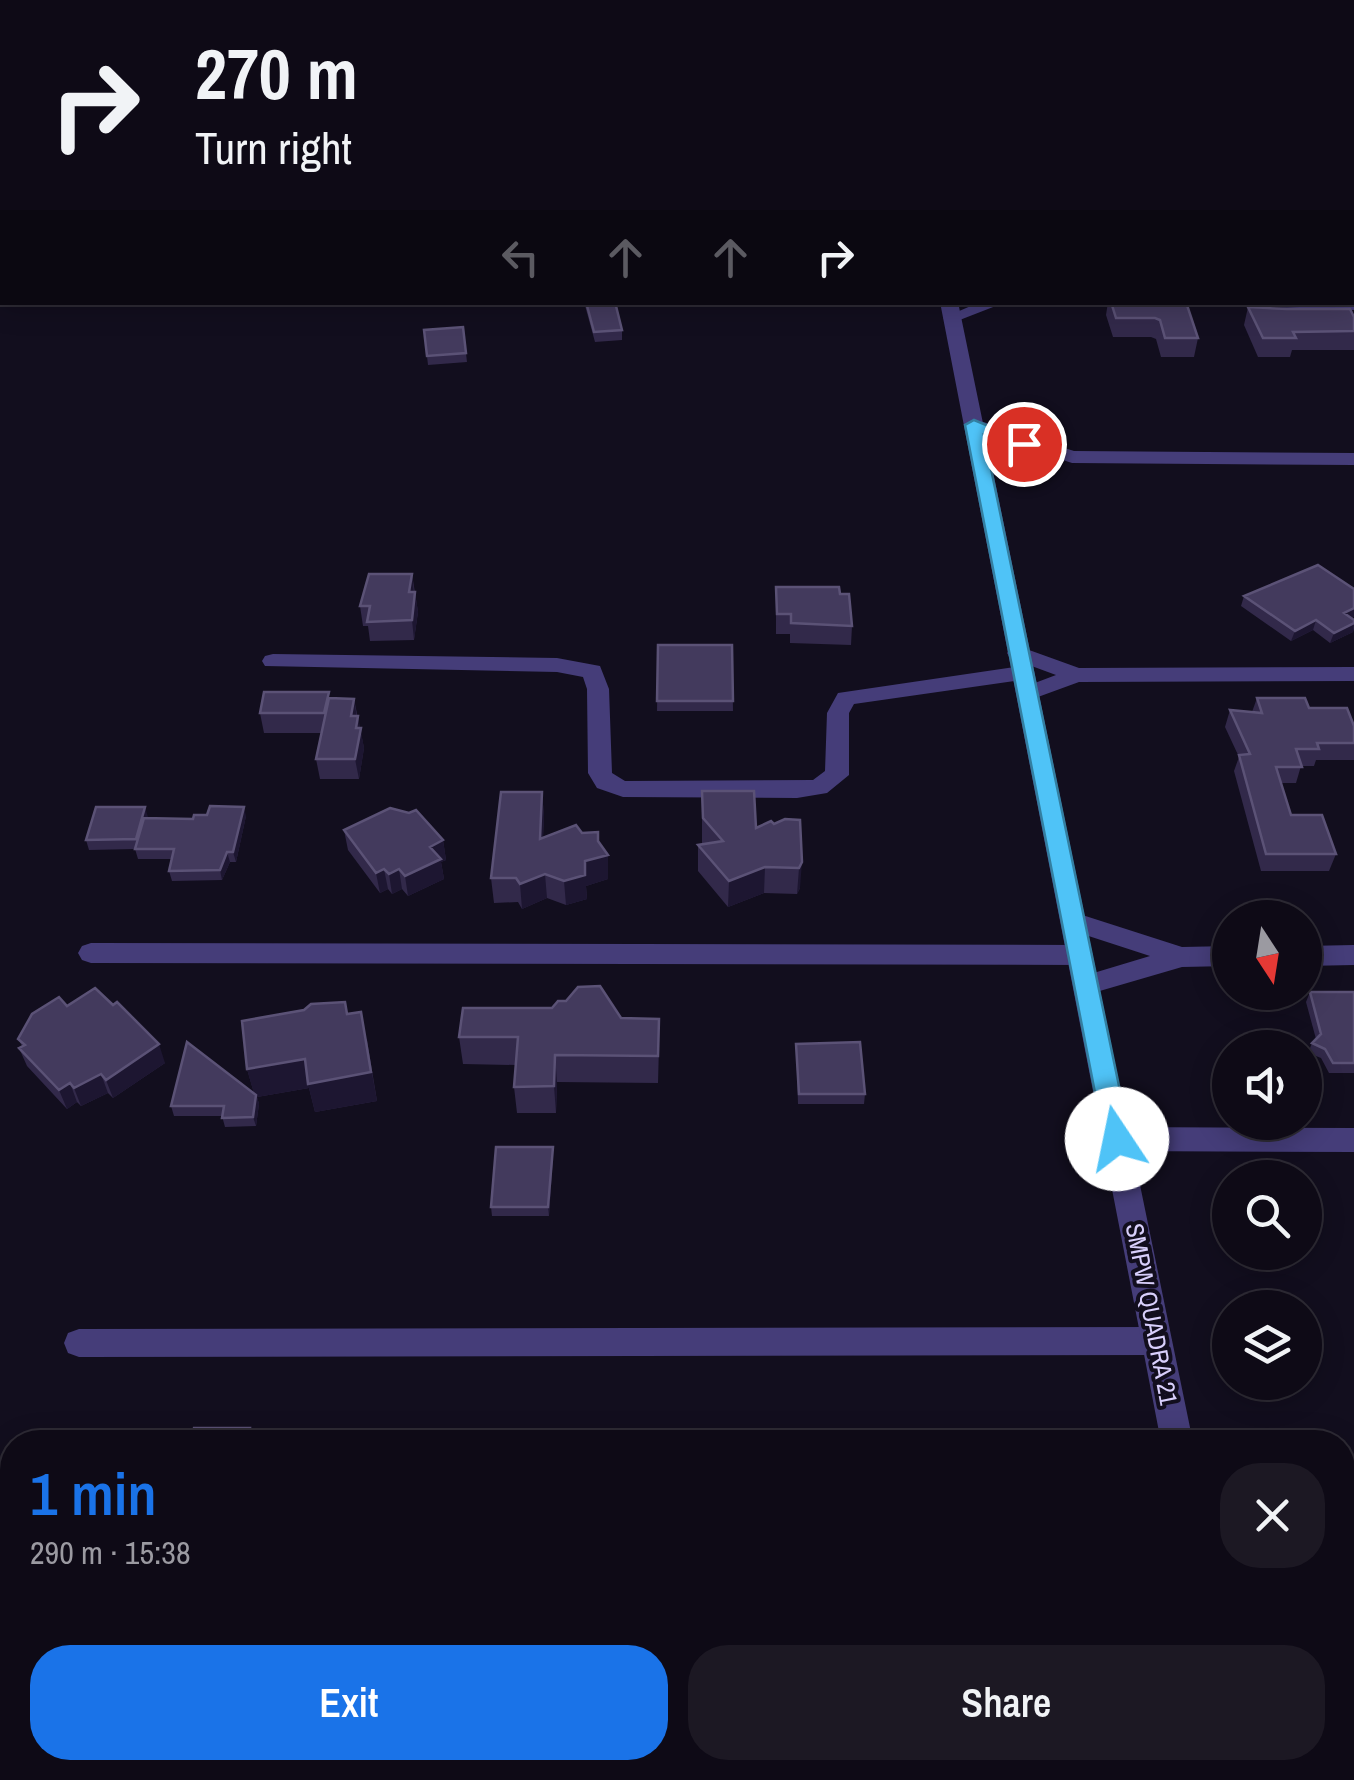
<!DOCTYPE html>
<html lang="en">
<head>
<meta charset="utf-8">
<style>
	:root { --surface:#0e0a16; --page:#1c1823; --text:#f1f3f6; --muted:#9b9aa1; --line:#2e2b35; --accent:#1a73e8 }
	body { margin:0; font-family:"Archivo Narrow",sans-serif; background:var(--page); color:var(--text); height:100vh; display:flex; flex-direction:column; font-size:38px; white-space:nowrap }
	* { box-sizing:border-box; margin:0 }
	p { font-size:32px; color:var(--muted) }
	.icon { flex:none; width:55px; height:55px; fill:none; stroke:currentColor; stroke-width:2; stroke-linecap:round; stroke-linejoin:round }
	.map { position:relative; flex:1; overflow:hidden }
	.sheet { position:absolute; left:0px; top:1430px; width:1355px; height:350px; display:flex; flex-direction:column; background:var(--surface); border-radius:40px 40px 0 0; box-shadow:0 5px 25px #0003,0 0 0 2px var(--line) }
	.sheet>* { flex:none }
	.banner { position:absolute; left:0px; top:0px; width:1355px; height:305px; box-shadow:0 5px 25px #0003,0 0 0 2px var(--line); background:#0e0a16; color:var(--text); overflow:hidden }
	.needle { width:65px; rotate:168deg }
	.tools { position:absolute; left:1212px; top:900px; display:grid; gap:20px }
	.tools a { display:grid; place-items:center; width:110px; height:110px; border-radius:50%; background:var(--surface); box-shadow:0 5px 25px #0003,0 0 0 2px var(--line); font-size:50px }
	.pin { position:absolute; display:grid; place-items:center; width:85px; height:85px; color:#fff; margin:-42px; border:5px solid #fff; border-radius:50%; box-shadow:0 2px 10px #0007 }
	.me { position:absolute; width:110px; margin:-55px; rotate:349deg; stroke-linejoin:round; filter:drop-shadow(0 0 8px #0008) }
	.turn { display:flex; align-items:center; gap:35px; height:210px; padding:0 30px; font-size:45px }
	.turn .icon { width:130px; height:130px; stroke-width:2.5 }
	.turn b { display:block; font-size:70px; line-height:85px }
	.lanes { display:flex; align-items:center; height:95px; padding:0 30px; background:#0003; justify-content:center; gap:50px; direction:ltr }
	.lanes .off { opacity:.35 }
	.round { display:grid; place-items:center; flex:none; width:105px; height:105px; border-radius:40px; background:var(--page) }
	.summary { display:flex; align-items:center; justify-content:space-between; height:170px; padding:0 30px }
	h1 { font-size:60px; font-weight:600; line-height:75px; color:var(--accent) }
	.cta { display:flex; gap:20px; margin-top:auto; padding:20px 30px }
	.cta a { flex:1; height:115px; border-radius:40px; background:var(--accent); color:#fff; font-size:40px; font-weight:600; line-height:115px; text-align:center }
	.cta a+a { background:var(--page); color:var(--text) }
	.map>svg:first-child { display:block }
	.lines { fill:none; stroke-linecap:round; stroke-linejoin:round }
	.minor { fill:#453d79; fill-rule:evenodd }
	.tertiary { fill:#453d79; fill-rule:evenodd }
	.wall { fill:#32294a }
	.shaded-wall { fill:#1d1631 }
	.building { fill:#433a5d; stroke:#5b5276; stroke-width:2.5 }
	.route { fill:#4fc3f7; stroke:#337fa1; stroke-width:2.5 }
	.labels { text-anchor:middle; stroke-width:8; stroke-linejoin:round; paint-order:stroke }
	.street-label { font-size:25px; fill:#d8cffb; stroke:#120e1e }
</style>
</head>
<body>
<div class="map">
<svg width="1354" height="1780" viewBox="0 0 1354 1780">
	<rect width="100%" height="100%" fill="#120e1e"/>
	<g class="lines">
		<path class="minor" d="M1352 52H1354V60H1352Z
			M1354 300V310L1272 307 1264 302Z
			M980 302H1006L952 323 943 318Z
			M974 419 1074 451 1354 453V465L1072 463 967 429V421Z
			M1018 646 1079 668 1354 667V681L1079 682 1027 701 1016 694 1019 689 1056 675 1010 658 1007 653 1010 648Z
			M273 654 557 658 600 666 609 689 612 773 625 781 813 780 825 771 827 713 838 693 1022 666 1033 673 1022 680 854 704 849 713V775L827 793 797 798 623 797 597 788 588 773 587 689 583 677 557 672 265 666 262 661 265 656Z
			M1073 912 1182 947 1230 946V966L1182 967 1086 995 1077 992 1073 985 1077 978 1150 956 1064 928 1060 921 1064 914Z
			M91 943 1080 945 1089 948 1093 955 1089 962 1080 965 91 963 82 960 78 953 82 946Z
			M1354 945V965L1305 966V946Z
			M1117 1127 1354 1128V1152L1117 1151 1107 1147 1103 1139 1107 1131Z
			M1157 1327 1168 1331 1172 1341 1168 1351 1157 1355 79 1357 68 1353 64 1343 68 1333 79 1329Z"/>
		<path class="tertiary" d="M882 0H896L897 2H884Z
			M940 302H958L1193 1442H1161Z
			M1223 1768H1259L1262 1780H1226Z"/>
	</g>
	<path class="wall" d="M584 302H615L622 330V340L595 342Z
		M1108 302H1181L1198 338 1194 357H1161L1156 339 1151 337H1113L1106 315Z
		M1248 307 1354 317V350H1292L1290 357H1258L1244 325Z
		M463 327 467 362 428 365 424 330Z
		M412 574 418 612 414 640 370 641 368 626H363L360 606Z
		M776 587 840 594 852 626 851 645 790 643V634H776Z
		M1244 596 1351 618 1354 620V628L1353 632 1330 643 1313 630 1291 641 1241 606Z
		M658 645H732L733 711H657Z
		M330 698 354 699 364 748 359 779H320L316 759 322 733H264L260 713Z
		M1257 698 1309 708 1354 726V760H1316L1314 766H1301L1296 783H1281L1291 815 1336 854 1329 871H1261L1234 771 1239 757 1225 727 1230 710 1252 712Z
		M702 791 756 828 800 820V888L797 894 764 893 728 907 698 871V845L702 844Z
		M542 792 544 816 543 837 582 833 598 841 608 879 586 886 587 899 566 905 547 898 522 909 518 902 494 903 491 878Z
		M246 816 236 862H230L222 880 172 881 169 871 172 859H138L135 849 89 850 86 840 148 817V818L193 819Z
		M344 830 443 840 446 860 441 862 444 879 408 896 402 889 392 894 388 889 380 893 348 850Z
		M1310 992H1354V1073H1329L1321 1058 1308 1053 1312 1043 1316 1039 1306 1002Z
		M67 1006 165 1063 113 1098 108 1093 81 1106 77 1102 67 1109 27 1066 19 1048 22 1046 18 1039Z
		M348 1014 367 1040 377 1101 315 1112 309 1088 257 1097 259 1104 256 1126 225 1127 222 1116H174L171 1106 254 1093 247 1069Z
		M621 1018 659 1046 658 1083 557 1082 556 1113H517L514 1087 516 1065 463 1064 459 1037Z
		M796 1044 865 1094 864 1104H798Z
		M553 1147V1156L549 1216H492L491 1207Z"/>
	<path class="shaded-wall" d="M412 574 414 593 409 592Z
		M415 592 418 612 414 640 412 620Z
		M1354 608V617L1341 623 1344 613Z
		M1316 620 1313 630 1291 641 1295 631Z
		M1354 623 1353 632 1330 643 1334 633Z
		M354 699 357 718 351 716Z
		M358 716 364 748 359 779 355 759 356 728Z
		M542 792 544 816 542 863 540 839Z
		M145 807 148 817 139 849 136 839Z
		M244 807 246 816 236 862 233 852Z
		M443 840 446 860 441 862 444 879 408 896 405 876 430 847Z
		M227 852 230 862 222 880 220 870Z
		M608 855V879L586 886 587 899 566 905 564 881 585 861Z
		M802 862 800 888 797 894 799 868Z
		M765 867 764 893 728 907 729 881Z
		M384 869 388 889 380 893 376 873Z
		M399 869 402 889 392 894 389 874Z
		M545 874 547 898 522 909 520 884Z
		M361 1012 377 1101 315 1112 309 1088 257 1097 259 1104 256 1126 253 1117 255 1097 247 1069Z
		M159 1044 165 1063 113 1098 106 1080Z
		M555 1055 557 1082 556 1113 554 1086Z
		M101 1074 108 1093 81 1106 74 1088Z
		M70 1083 77 1102 67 1109 59 1090Z
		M553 1147V1156L549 1216 548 1207Z
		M250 1428 253 1437 252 1442H248Z"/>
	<path class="building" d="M1004 0H1085V2H1005Z
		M1352 121H1354L1352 152Z
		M1352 153 1354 154V209H1352Z
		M586 302H615L622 330 594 332Z
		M1111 302H1181L1182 305H1187L1198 338H1165L1160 320 1155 318H1116Z
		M1248 307 1287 309H1350L1354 317V331L1293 332 1296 338H1263Z
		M463 327 466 353 427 356 424 330Z
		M1318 565 1354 589V608L1344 613 1354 620V623L1334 633 1316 620 1295 631 1244 596Z
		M369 574H412L409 592H415L412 620 367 622 370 606H360Z
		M776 587H839L840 594H849L852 626 791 623V614H777Z
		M658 645H732L733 701H657Z
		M264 692H329L324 713H260Z
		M329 698 354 699 351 716H358L356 728H361L355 759H316Z
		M1257 698H1305L1309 708H1347L1354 726V743H1317L1319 749H1296L1302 767H1276L1291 815H1322L1336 854H1266L1239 755 1250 754 1230 710 1262 713Z
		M702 791H754L756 828 771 821 774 824 785 819 800 820 802 862 799 868 765 867 729 881 698 845 723 841 703 818Z
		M501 792H542L540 839 576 825 582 833 598 832V841L608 855 585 861V875L564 881 545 874 520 884 516 878H491Z
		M210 806 244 807 233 852H227L220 870 169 871 174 849H135L144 818 193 819 194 815H207Z
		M96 807H145L136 839 86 840Z
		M390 808 409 813 416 810 443 840 430 847 441 859 405 876 399 869 389 874 384 869 376 873 344 830Z
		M600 986 621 1018 659 1019 658 1056 555 1055 554 1086 514 1087 518 1037H459L463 1008H552L558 1001H566L578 987Z
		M95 988 113 1005 117 1002 159 1044 106 1080 101 1074 74 1088 70 1083 59 1090 19 1048 25 1045 18 1039 32 1014 59 997 67 1006Z
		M1310 992H1354V1063H1333L1325 1049 1312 1043 1321 1034Z
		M345 1002 347 1014 361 1012 371 1072 308 1084 305 1059 247 1069 242 1021 304 1010 311 1004Z
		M187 1042 256 1095 253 1117 222 1118 224 1106H171Z
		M860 1042 865 1094H799L796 1044Z
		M496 1147H553L548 1207H491Z
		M194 1428H250L248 1442H191Z"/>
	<path class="route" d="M974 420 1033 444 1024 449 984 435 1130 1139 1126 1146 1117 1150 1108 1146 1104 1139 965 425Z"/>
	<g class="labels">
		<g class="street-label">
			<text transform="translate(1152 1314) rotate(79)" y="9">SMPW QUADRA 21</text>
		</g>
	</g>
</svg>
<div class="tools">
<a><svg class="needle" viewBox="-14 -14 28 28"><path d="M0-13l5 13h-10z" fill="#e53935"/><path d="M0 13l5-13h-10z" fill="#9b9aa1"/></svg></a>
<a><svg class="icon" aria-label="sound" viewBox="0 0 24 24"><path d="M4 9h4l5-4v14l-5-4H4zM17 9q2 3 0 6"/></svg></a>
<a><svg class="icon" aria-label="search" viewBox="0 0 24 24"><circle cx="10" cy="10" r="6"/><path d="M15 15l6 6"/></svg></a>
<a><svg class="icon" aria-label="layers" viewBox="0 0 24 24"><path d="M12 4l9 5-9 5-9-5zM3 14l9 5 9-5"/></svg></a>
</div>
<div class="pin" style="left:1024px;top:444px;background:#d93025"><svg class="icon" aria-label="arrive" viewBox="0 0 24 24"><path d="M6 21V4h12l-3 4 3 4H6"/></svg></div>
<svg class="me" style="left:1117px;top:1139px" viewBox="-20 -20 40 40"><circle r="19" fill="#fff"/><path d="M0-13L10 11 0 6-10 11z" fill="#4fc3f7"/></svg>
<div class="banner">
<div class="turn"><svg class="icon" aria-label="right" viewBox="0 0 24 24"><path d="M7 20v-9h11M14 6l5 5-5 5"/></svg><div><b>270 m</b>Turn right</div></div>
<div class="lanes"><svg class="icon off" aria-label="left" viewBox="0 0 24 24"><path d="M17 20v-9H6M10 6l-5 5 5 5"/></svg><svg class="icon off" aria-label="ahead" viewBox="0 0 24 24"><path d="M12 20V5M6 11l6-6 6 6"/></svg><svg class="icon off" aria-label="ahead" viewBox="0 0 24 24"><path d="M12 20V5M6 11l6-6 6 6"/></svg><svg class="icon" aria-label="right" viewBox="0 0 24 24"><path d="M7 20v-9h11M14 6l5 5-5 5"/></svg></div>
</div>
<section class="sheet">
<div class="summary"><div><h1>1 min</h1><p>290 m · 15:38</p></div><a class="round"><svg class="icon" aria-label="close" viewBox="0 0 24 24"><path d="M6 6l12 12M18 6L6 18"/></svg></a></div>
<div class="cta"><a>Exit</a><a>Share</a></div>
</section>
</div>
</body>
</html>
